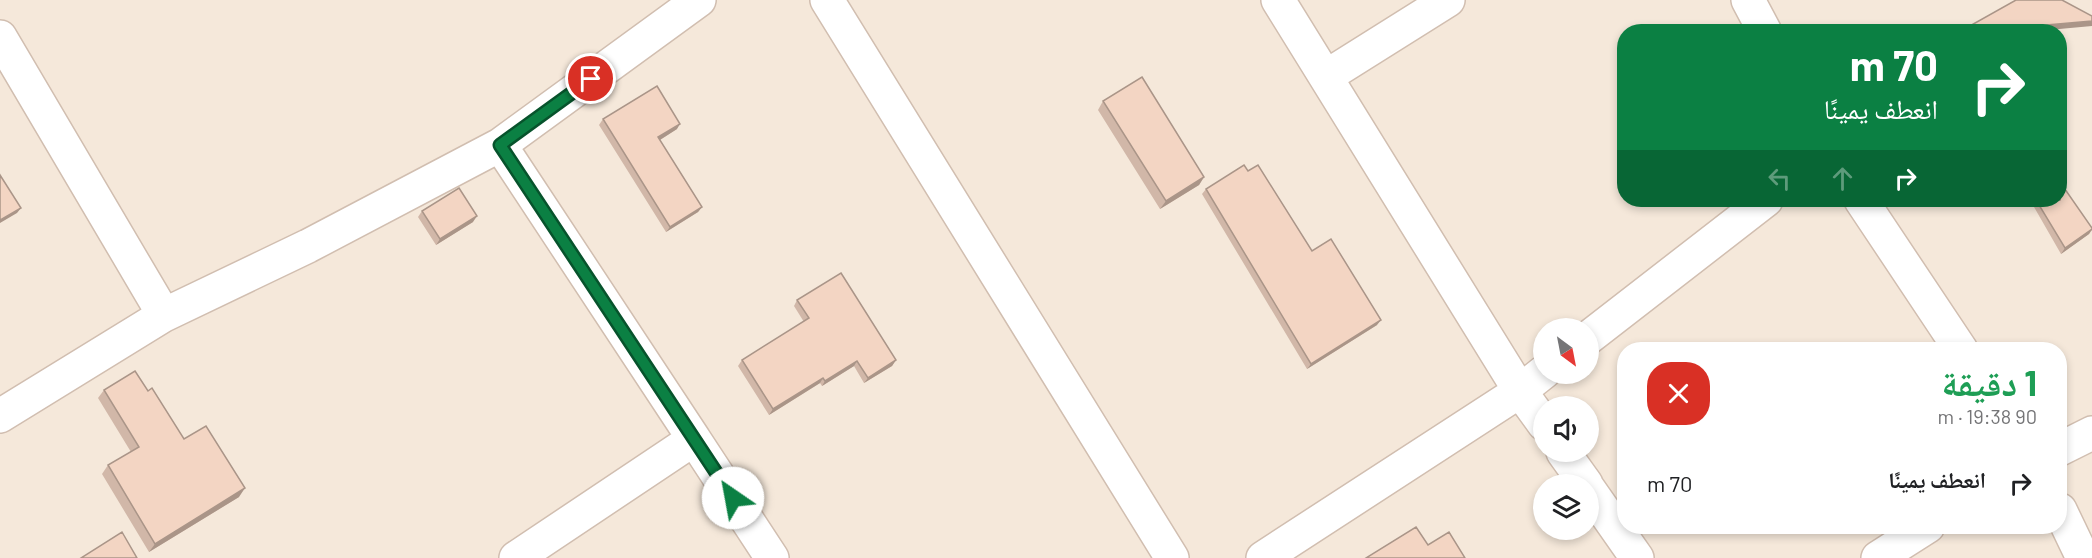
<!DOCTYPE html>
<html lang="ar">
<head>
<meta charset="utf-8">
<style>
	:root { --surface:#fff; --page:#f2f2f2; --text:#202124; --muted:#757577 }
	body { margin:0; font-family:Barlow,"Noto Naskh Arabic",sans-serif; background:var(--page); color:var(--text); direction:rtl; height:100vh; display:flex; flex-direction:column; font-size:22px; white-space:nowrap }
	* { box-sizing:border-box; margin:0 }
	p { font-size:20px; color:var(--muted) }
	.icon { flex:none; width:33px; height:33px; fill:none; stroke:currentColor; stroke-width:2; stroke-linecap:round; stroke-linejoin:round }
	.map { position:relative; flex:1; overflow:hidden; direction:ltr }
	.panel { position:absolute; left:1617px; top:342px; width:450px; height:192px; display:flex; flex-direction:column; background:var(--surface); border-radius:24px; box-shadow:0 3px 9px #0003; direction:rtl }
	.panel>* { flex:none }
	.guide { position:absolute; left:1617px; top:24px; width:450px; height:183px; border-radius:24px; box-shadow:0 3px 9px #0003; direction:rtl; background:#0b8043; color:#fff; overflow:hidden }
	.needle { width:39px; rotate:148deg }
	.controls { position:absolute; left:1533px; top:318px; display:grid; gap:12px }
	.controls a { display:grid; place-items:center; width:66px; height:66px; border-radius:50%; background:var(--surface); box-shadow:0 3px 9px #0003; font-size:30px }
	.pin { position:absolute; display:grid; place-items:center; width:51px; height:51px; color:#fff; margin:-26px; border:3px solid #fff; border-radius:50%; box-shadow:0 2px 6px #0007 }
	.me { position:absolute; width:66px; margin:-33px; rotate:327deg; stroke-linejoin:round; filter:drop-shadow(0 0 4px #0008) }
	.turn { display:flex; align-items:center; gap:21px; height:126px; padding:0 30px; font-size:27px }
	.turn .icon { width:78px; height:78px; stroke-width:2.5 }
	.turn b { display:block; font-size:42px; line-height:51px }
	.lanes { display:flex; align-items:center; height:57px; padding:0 30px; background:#0003; justify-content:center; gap:30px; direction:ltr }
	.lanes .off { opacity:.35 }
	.round { display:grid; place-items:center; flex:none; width:63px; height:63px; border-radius:24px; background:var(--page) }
	.summary { display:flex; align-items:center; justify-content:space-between; height:102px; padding:0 30px }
	h1 { font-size:36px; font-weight:700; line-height:45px; color:#1e9e55 }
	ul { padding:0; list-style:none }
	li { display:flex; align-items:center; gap:18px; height:78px; padding:0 30px }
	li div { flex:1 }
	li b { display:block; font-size:22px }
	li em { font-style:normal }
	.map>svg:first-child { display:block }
	.residential { fill:#f5e8da; fill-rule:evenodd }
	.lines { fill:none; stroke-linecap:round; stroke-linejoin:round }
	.minor-casing { stroke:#d1beb0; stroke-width:36 }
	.minor { stroke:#fff; stroke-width:33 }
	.wall { fill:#d1b7a8 }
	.shaded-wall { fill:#aa9588 }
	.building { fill:#f3d5c3; stroke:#aa9588; stroke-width:1.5 }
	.route-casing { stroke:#07532c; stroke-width:15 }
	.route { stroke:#0b8043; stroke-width:10 }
</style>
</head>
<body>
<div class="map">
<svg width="2092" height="558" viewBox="0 0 2092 558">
	<rect width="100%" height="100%" fill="#fdf6ec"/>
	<path class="residential" d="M0 0H2092V558H0ZM1624 32H2060V200H1624ZM1544 328H1588V374H1544ZM1624 350H2060V526H1624ZM1544 406H1588V452H1544ZM1544 484H1588V530H1544Z"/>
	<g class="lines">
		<defs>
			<path id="minor" d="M827 0 1172 558
				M1278 0 1520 391 1544 424
				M1748 0 1765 32
				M0 37 164 315
				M1327 76 1448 0
				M500 145 694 439 516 558
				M1861 200 1961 350
				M1588 338 1766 200
				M0 416 164 315 308 246 500 145 699 0
				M694 439 772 558
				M2060 449 2092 433
				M1563 452 1586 484
				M1588 488 1637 558
				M2060 510 2083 558
				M1263 558 1520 391 1544 372
				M1878 558 1928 526"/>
		</defs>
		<use href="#minor" class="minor-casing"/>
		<use href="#minor" class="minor"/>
	</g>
	<path class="wall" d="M1103 101 1204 177 1199 185 1160 209 1098 110Z
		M603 119 677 129 660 140 702 207 698 212 666 232 599 125Z
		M1248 171 1312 251 1377 325 1307 369 1202 194 1206 189Z
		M2030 200H2060L2092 230 2089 234 2061 254Z
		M422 211 473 222 436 245 418 217Z
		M797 300 896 360 892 366 864 383 854 366 822 386 820 383 769 415 738 366 742 360 804 322 794 306Z
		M104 390 148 391 184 439 239 497 149 552 102 474 108 465 131 452 98 398Z"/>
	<path class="shaded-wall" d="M2092 21V26L2027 32H1969Z
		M680 124 677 129 655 143 658 137Z
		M1204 177 1199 185 1160 209 1166 201Z
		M702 207 698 212 666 232 670 227Z
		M21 208 17 213 0 223V220Z
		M477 216 473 222 436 245 440 239Z
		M2092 229 2089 234 2061 254 2065 248Z
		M1381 320 1377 325 1307 369 1311 364Z
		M896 360 892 366 864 383 868 378Z
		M857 361 854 366 822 386 825 381Z
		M823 378 820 383 769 415 773 409Z
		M245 488 239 497 149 552 155 544Z"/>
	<path class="building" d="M2016 0H2062L2092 16V21L1969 32H1959Z
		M1142 77 1204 177 1166 201 1103 101Z
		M657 86 680 124 658 137 702 207 670 227 603 119Z
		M1244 165 1248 171 1258 165 1312 251 1331 239 1381 320 1311 364 1206 189Z
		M0 175 21 208 0 220Z
		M2060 182 2092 228V229L2065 248 2036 200H2060Z
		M459 188 477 216 440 239 422 211Z
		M841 273 896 360 868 378 857 361 825 381 823 378 773 409 742 360 809 318 797 300Z
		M135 371 148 391 152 388 184 439 206 426 245 488 155 544 108 465 139 447 104 390Z
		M1416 527 1428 545 1449 532 1465 558H1366Z
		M122 532 137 558H81Z"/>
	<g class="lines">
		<defs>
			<path id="route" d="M591 79 500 145 733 498"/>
		</defs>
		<use href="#route" class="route-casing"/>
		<use href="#route" class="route"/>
	</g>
</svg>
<div class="controls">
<a><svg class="needle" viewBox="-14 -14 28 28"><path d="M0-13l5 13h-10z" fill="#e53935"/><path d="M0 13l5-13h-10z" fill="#757577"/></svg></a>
<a><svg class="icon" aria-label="sound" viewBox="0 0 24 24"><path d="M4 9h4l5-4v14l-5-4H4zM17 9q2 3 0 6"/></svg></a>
<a><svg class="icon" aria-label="layers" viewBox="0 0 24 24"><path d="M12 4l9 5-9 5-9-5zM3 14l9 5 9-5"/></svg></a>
</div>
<div class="pin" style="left:591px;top:79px;background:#d93025"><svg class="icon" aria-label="arrive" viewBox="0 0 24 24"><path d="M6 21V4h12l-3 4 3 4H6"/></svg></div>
<svg class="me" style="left:733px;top:498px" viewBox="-20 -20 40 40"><circle r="19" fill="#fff"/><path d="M0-13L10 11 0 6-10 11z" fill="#0b8043"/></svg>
<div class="guide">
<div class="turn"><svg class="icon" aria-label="right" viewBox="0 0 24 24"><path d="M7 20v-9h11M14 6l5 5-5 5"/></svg><div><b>70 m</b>انعطف يمينًا</div></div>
<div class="lanes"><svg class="icon off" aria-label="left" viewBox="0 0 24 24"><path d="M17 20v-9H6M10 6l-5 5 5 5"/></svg><svg class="icon off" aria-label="ahead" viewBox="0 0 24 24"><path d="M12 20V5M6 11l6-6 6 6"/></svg><svg class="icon" aria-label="right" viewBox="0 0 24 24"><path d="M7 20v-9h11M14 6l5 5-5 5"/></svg></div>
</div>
<section class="panel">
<div class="summary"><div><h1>1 دقيقة</h1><p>90 m · 19:38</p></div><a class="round" style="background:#d93025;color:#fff"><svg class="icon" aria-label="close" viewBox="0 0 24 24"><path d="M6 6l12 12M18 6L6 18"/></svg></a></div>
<ul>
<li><svg class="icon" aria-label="right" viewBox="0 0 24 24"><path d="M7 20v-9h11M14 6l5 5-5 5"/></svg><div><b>انعطف يمينًا</b></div><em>70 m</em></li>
</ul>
</section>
</div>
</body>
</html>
